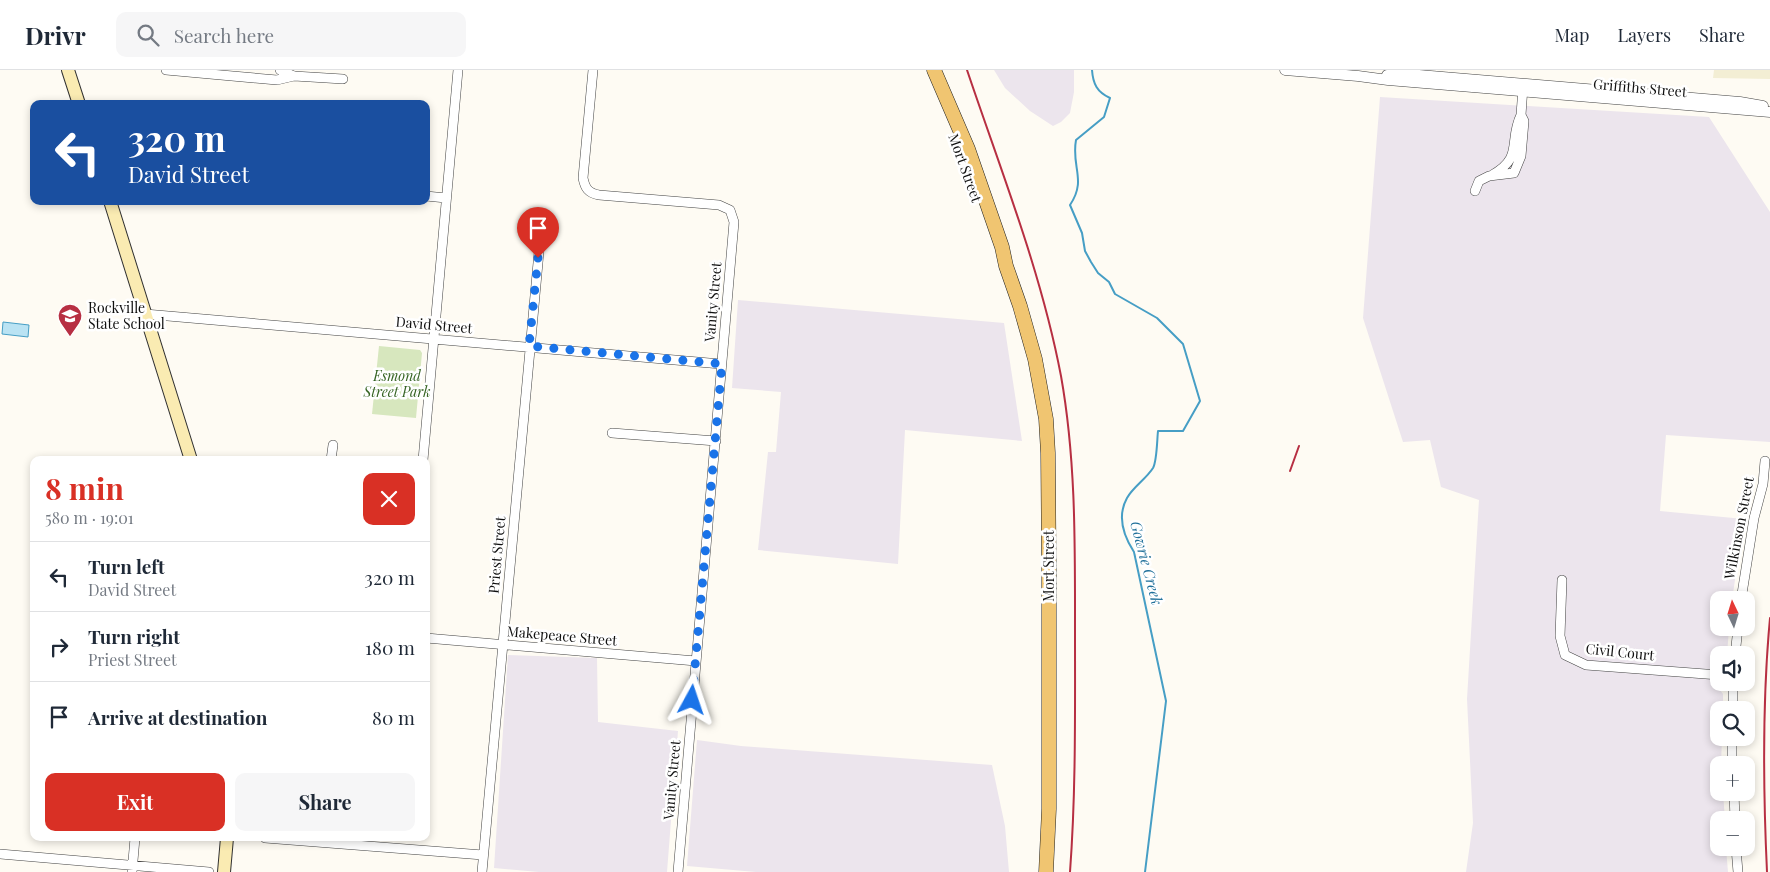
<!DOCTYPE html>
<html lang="en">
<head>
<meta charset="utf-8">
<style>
	:root { --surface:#fff; --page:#f6f6f7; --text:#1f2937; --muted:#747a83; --line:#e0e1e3; --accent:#d93025 }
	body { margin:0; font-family:"Playfair Display",serif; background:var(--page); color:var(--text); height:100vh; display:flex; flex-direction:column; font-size:19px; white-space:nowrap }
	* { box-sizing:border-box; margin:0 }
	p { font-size:16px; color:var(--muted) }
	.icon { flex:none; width:28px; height:28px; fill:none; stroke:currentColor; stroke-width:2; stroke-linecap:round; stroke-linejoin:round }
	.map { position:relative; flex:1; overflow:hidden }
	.panel { position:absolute; left:30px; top:386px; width:400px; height:385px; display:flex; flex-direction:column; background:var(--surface); border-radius:10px; box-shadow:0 2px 8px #0003 }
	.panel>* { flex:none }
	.guide { position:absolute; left:30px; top:30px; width:400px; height:105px; border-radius:10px; box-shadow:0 2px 8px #0003; background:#1a4fa0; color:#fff; overflow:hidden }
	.needle { width:32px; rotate:356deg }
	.controls { position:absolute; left:1710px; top:521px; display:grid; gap:10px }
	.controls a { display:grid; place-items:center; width:45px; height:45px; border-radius:10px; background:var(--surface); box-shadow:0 2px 8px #0003; font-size:25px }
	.pin { position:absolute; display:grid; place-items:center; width:42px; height:42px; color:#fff; margin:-51px -21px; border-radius:50% 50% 50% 0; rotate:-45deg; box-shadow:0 0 5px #0007 }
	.pin .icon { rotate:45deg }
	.me { position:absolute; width:55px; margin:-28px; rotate:5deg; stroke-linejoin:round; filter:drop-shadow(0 0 4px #0008) }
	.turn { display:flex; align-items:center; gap:18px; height:105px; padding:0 15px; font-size:22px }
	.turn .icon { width:65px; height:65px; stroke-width:2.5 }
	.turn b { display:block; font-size:35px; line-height:42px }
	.round { display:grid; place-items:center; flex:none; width:52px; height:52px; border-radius:10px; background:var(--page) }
	.overview { display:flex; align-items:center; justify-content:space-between; height:85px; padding:0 15px }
	h1 { font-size:30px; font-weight:700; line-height:38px; color:var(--accent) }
	.primary-button { display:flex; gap:10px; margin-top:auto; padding:10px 15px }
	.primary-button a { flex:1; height:58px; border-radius:10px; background:var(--accent); color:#fff; font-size:20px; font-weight:700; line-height:58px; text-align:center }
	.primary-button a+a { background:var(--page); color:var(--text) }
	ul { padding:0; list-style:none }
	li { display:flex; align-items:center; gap:15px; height:70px; padding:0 15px; border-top:1px solid var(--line) }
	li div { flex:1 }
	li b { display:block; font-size:19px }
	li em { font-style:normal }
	header { display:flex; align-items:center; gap:30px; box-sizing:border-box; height:70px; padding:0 25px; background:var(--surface); border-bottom:1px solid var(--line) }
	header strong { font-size:24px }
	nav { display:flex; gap:28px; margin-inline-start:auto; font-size:18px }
	.search { width:350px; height:45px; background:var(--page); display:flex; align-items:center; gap:12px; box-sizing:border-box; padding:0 18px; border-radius:10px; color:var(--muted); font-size:19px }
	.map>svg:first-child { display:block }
	.industrial { fill:#ece5ed }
	.farmland { fill:#f3eed4 }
	.green { fill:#d7e7be }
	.water { fill:#bae3f3; stroke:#469ec5 }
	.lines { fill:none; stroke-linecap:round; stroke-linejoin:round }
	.stream { stroke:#469ec5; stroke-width:2 }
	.minor-casing { stroke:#424242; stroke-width:10 }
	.tertiary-casing { stroke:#424242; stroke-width:11 }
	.secondary-casing { stroke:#313131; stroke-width:14 }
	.primary-casing { stroke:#202020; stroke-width:15 }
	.minor { stroke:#fff; stroke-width:9 }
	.tertiary { stroke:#fff; stroke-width:10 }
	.secondary { stroke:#faebb2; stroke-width:12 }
	.primary { stroke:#f0c571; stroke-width:14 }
	.rail { stroke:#b72f42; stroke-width:2 }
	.route { stroke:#1a73e8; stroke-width:9; stroke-dasharray:0 16.2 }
	.labels { text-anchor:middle; stroke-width:5; stroke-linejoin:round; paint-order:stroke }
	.street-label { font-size:14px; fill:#0f0f0f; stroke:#fff }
	.poi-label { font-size:14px; fill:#0f0f0f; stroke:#fff; text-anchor:start }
	.park-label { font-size:14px; font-style:italic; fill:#366423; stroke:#fff }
	.water-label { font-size:15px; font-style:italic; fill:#20709a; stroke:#fff }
</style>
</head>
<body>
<header>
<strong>Drivr</strong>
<div class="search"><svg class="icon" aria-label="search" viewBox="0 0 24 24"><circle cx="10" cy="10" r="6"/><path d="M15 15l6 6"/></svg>Search here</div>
<nav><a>Map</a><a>Layers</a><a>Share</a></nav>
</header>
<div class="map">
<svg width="1770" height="802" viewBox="0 0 1770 802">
	<rect width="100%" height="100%" fill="#fefbf3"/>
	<path class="industrial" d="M994 0H1074V22L1070 43 1061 52 1053 56 1030 41 1005 18Z
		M1380 27 1709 47 1770 142V372L1666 365 1660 441 1744 449 1732 530H1719V558H1729L1727 585H1719L1718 617 1723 624V640H1719V668H1722L1721 695H1719V722L1723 723 1725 750H1719V778H1726L1728 802H1466L1473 753 1467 629 1479 430 1441 417 1430 370 1403 372 1363 248Z
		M738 230 1004 253 1022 371 905 360 898 494 758 480 768 382H776L781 322 732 318Z
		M508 585 597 588 598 652 678 661 667 802H539L494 798Z
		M697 670 741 676 992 695 1005 756 1009 802H756L687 796Z"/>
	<path class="farmland" d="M1714 0H1770V9L1713 8Z"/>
	<path class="green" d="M379 276 420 280 422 283 416 348 372 344Z"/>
	<path class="water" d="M3 252 29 255 28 267 2 264Z"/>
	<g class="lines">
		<path class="stream" d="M1092 0C1093 14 1097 22 1110 28L1104 47 1076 70C1071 97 1087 110 1070 135L1082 163 1085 181 1091 192 1098 203 1109 212 1115 224 1157 248 1183 274 1200 331 1183 361H1158C1157 370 1157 391 1153 398 1146 409 1133 417 1127 428 1117 446 1123 465 1134 482L1166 631 1145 802"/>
		<defs>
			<path id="minor" d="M166 0 277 10 294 6 343 9
				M280 0 294 6
				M593 0 583 108C585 118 588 123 599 125L719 135 730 140 734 152 678 802
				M1492 105C1524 87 1508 72 1521 45
				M1475 121 1479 111 1489 106 1514 103 1521 86 1524 51 1521 45 1523 17
				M426 126 446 128
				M145 244 721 294
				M612 363 716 371
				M331 390 333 375
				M423 390 458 0
				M1562 510 1560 566 1565 585 1586 595 1719 605
				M1741 530 1754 448 1763 414 1765 391
				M426 568 696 591
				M1735 585 1738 558
				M1733 640V612
				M1732 695V668
				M1734 722 1735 750
				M265 768 483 785
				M1736 778 1738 802
				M0 784 209 802
				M132 802 135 768
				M482 802 540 171"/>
			<path id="tertiary" d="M1285 0 1358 6 1388 10 1770 42
				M1387 5 1407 4 1740 32 1763 36"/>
			<path id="secondary" d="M68 0 79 34
				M110 131 191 390
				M224 802 227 768"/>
			<path id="primary" d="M934 0 968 79 1002 177 1006 196 1020 236 1035 289 1046 349 1048 383 1049 504V739L1046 802"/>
		</defs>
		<use href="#minor" class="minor-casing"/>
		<use href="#tertiary" class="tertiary-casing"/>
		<use href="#secondary" class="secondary-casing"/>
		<use href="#primary" class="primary-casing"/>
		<use href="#minor" class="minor"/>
		<use href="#tertiary" class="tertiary"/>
		<use href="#secondary" class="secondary"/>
		<use href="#primary" class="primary"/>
		<path class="rail" d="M967 0C1001 101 1041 201 1061 306 1076 390 1075 475 1075 560 1075 641 1076 721 1070 802
			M1290 401 1299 376
			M1767 802C1763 717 1762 633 1770 548"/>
	</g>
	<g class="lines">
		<path class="route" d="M538 188 529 276 722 294 692 630"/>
	</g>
	<defs>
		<symbol id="school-pin" viewBox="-11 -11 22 30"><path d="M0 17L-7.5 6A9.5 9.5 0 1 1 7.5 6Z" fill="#b72f42" stroke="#fff"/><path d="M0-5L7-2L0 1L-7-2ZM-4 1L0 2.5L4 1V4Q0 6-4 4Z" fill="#fff"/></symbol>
	</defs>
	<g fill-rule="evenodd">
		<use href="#school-pin" x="56" y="232" width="28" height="38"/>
	</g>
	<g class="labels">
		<g class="street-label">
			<text transform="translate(1640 18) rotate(5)" y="5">Griffiths Street</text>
			<text transform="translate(965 98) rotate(70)" y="5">Mort Street</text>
			<text transform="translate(713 232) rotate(-85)" y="5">Vanity Street</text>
			<text transform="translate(434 255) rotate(5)" y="5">David Street</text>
			<text transform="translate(1739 458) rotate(-79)" y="5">Wilkinson Street</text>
			<text transform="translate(497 485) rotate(-85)" y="5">Priest Street</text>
			<text transform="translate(1049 496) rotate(-90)" y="5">Mort Street</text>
			<text transform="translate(562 566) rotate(5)" y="5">Makepeace Street</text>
			<text transform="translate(1620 582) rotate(6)" y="5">Civil Court</text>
			<text transform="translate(672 710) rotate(-85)" y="5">Vanity Street</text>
		</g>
		<g class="poi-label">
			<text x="88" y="243">Rockville<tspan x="88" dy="16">State School</tspan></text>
		</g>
		<g class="park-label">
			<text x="397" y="311">Esmond<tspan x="397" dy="16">Street Park</tspan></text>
		</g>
		<g class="water-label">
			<text transform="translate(1146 493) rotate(75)" y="5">Gowrie Creek</text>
		</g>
	</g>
</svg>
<div class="controls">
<a><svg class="needle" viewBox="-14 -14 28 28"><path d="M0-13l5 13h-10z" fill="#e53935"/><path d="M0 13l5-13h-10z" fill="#747a83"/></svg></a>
<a><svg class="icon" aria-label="sound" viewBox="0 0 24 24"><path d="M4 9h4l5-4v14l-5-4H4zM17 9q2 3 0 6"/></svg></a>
<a><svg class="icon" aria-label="search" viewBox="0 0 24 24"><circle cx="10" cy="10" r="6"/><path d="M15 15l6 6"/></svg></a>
<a>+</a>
<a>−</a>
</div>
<div class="pin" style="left:538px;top:188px;background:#d93025"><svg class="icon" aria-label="arrive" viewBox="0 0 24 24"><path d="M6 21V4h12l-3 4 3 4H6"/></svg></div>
<svg class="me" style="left:692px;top:630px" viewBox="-20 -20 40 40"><path d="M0-17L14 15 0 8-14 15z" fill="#1a73e8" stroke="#fff" stroke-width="4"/></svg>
<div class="guide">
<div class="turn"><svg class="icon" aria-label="left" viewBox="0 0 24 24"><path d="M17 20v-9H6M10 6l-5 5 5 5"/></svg><div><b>320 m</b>David Street</div></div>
</div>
<section class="panel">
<div class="overview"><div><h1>8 min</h1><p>580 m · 19:01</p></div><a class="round" style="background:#d93025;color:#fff"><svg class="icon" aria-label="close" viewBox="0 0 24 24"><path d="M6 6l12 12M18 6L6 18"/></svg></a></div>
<ul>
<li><svg class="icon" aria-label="left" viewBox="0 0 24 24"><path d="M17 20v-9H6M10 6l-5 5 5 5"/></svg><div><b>Turn left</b><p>David Street</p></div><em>320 m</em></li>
<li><svg class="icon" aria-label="right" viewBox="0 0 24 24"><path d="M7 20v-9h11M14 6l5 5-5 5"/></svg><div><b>Turn right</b><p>Priest Street</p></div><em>180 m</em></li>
<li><svg class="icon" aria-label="arrive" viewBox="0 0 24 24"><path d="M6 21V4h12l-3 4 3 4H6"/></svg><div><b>Arrive at destination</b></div><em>80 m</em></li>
</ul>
<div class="primary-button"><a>Exit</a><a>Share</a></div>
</section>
</div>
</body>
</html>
